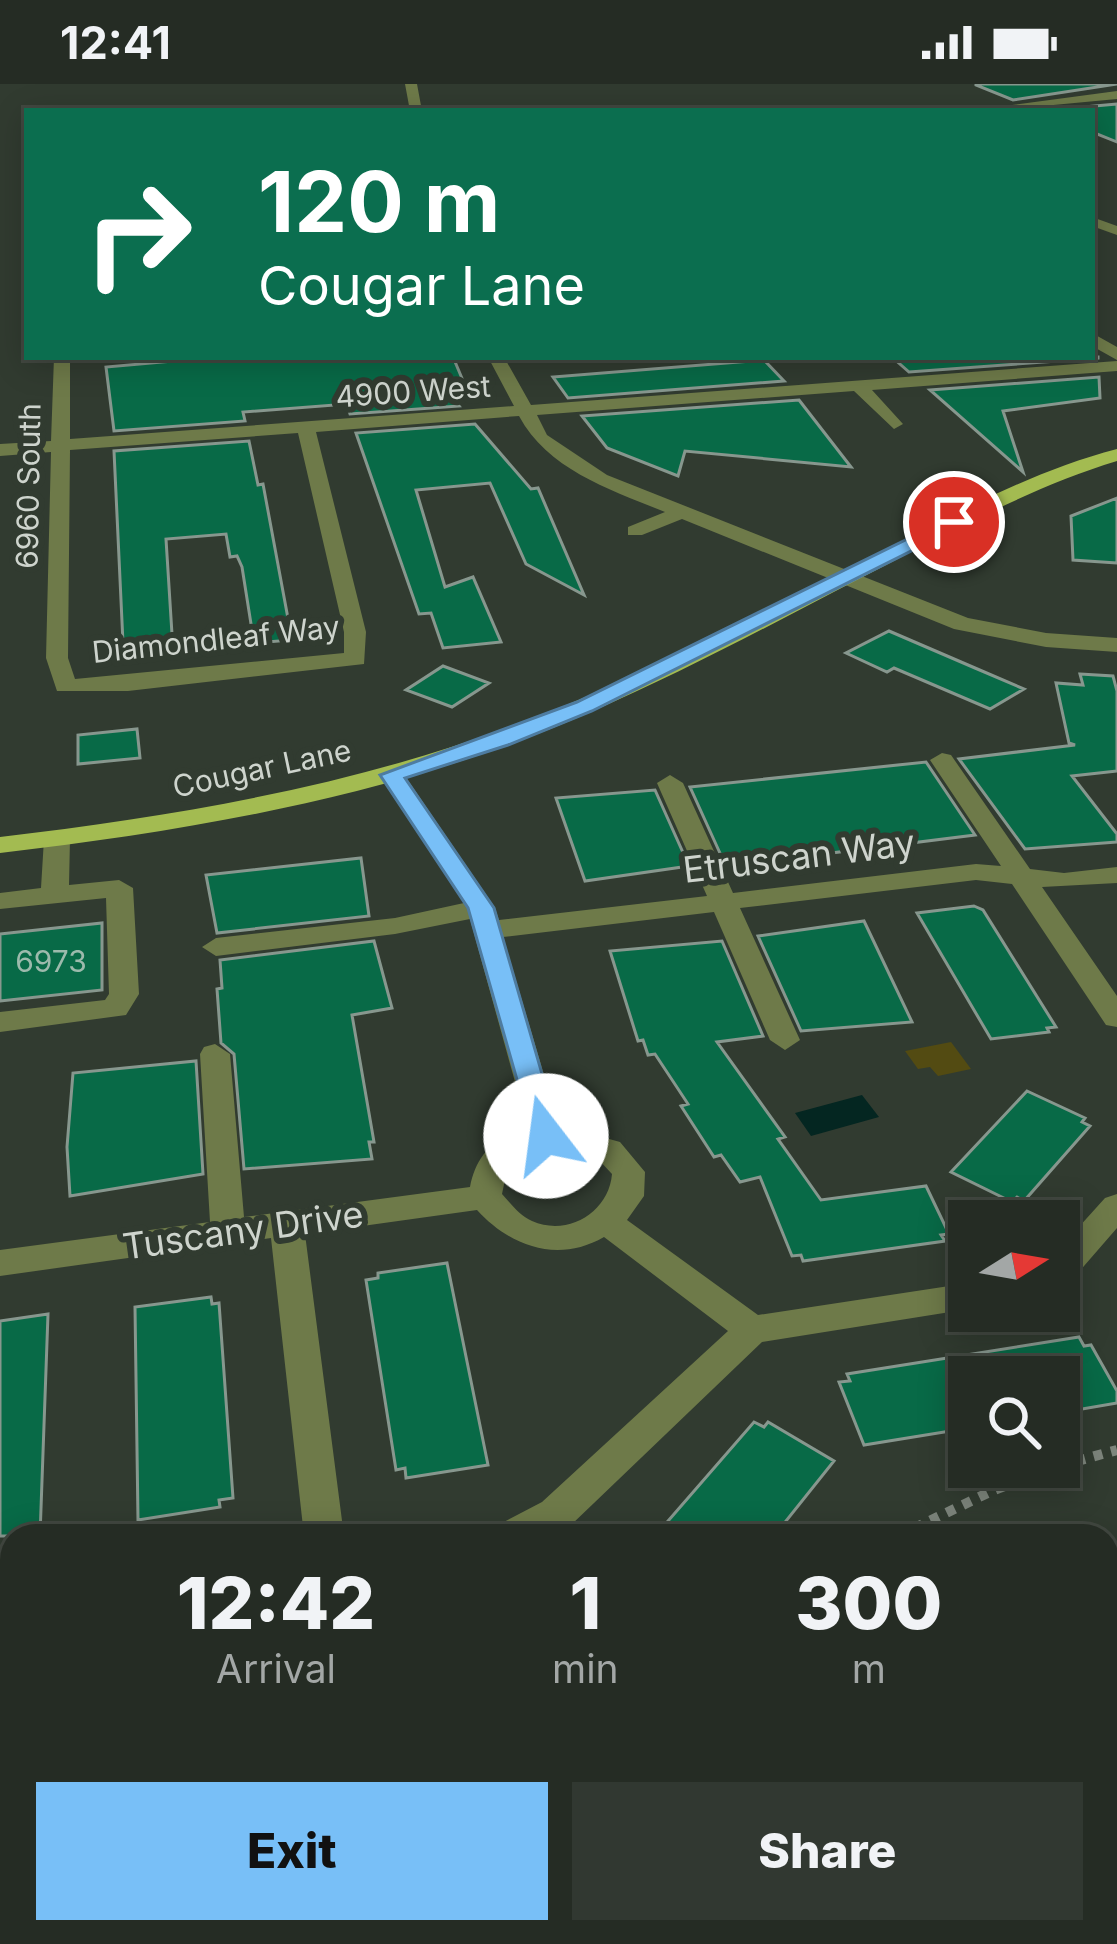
<!DOCTYPE html>
<html lang="en">
<head>
<meta charset="utf-8">
<style>
	:root { --surface:#252c24; --page:#313831; --text:#f1f3f6; --muted:#a3a7a6; --line:#424841; --accent:#78bff7 }
	body { margin:0; font-family:Inter,sans-serif; background:var(--page); color:var(--text); height:100vh; display:flex; flex-direction:column; font-size:45px; white-space:nowrap }
	* { box-sizing:border-box; margin:0 }
	p { font-size:39px; color:var(--muted) }
	.icon { flex:none; width:66px; height:66px; fill:none; stroke:currentColor; stroke-width:2; stroke-linecap:round; stroke-linejoin:round }
	.map { position:relative; flex:1; overflow:hidden }
	.sheet { position:absolute; left:0px; top:1440px; width:1119px; height:420px; display:flex; flex-direction:column; background:var(--surface); border-radius:36px 36px 0 0; box-shadow:0 6px 30px #0003,0 0 0 3px var(--line) }
	.sheet>* { flex:none }
	.top-card { position:absolute; left:24px; top:24px; width:1071px; height:252px; border-radius:0px; box-shadow:0 6px 30px #0003,0 0 0 3px var(--line); background:#0b6e4f; color:#fff; overflow:hidden }
	.needle { width:78px; rotate:79deg }
	.controls { position:absolute; left:948px; top:1116px; display:grid; gap:24px }
	.controls a { display:grid; place-items:center; width:132px; height:132px; border-radius:0px; background:var(--surface); box-shadow:0 6px 30px #0003,0 0 0 3px var(--line); font-size:60px }
	.pin { position:absolute; display:grid; place-items:center; width:102px; height:102px; color:#fff; margin:-51px; border:6px solid #fff; border-radius:50%; box-shadow:0 3px 12px #0007 }
	.me { position:absolute; width:132px; margin:-66px; rotate:345deg; stroke-linejoin:round; filter:drop-shadow(0 0 9px #0008) }
	.turn { display:flex; align-items:center; gap:42px; height:252px; padding:0 36px; font-size:54px }
	.turn .icon { width:156px; height:156px; stroke-width:2.5 }
	.turn b { display:block; font-size:84px; line-height:102px }
	.eta { display:flex; justify-content:space-evenly; align-items:center; height:204px; text-align:center }
	.eta b { font-size:72px; font-weight:800; line-height:84px }
	.action { display:flex; gap:24px; margin-top:auto; padding:24px 36px }
	.action a { flex:1; height:138px; border-radius:0px; background:var(--accent); color:#111; font-size:48px; font-weight:800; line-height:138px; text-align:center }
	.action a+a { background:var(--page); color:var(--text) }
	.status { display:flex; justify-content:space-between; align-items:center; height:84px; padding:0 60px; background:var(--surface); direction:ltr }
	.status svg { height:33px; fill:currentColor }
	.map>svg:first-child { display:block }
	.built { fill:#374534 }
	.green { fill:#534b12 }
	.water { fill:#042621 }
	.building { fill:#086a47; stroke:#87978e; stroke-width:3 }
	.lines { fill:none; stroke-linecap:round; stroke-linejoin:round }
	.path { stroke:#7d857c; stroke-width:10; stroke-dasharray:9 9; stroke-linecap:butt }
	.minor { fill:#6e7a49; fill-rule:evenodd }
	.major { fill:#a3bb51; fill-rule:evenodd }
	.rail { stroke:#848c83; stroke-width:14; stroke-dasharray:9 16; stroke-linecap:butt }
	.route { fill:#78bff7; stroke:#4e7ca1; stroke-width:3 }
	.labels { text-anchor:middle; stroke-width:12; stroke-linejoin:round; paint-order:stroke }
	.far-street-label { font-size:30px; fill:#ced4cd; stroke:#313b30 }
	.number-label { font-size:30px; fill:#9cbaac }
	.street-label { font-size:36px; fill:#ced4cd; stroke:#313b30 }
</style>
</head>
<body>
<div class="status"><b>12:41</b><svg viewBox="0 0 49 12"><path d="M0 12V9h3v3zM5 12V6h3v6zM10 12V3h3v9zM15 12V0h3v12zM26 1h20v11H26zM47 4h2v5h-2z"/></svg></div>
<div class="map">
<svg width="1117" height="1860" viewBox="0 0 1117 1860">
	<rect width="100%" height="100%" fill="#313b30"/>
	<path class="built" d="M1117 1696V1860H865L884 1848H1107V1702Z"/>
	<path class="green" d="M951 958 971 985 938 992 930 983 918 985 905 967Z"/>
	<path class="water" d="M862 1011 879 1033 811 1052 795 1029Z"/>
	<path class="building" d="M1117 0 1013 16 976 1V0Z
		M1117 20V58L1092 48V27H1039Z
		M218 273H453L469 311 451 312 459 322 350 330 347 320 243 328 245 337 114 347 106 283Z
		M892 273H1098V274L909 288Z
		M764 276 784 297 568 314 553 293Z
		M1099 293 1100 314 1003 327 1023 388 930 306Z
		M799 316 851 383 685 367 678 392 607 364 582 332Z
		M475 340 531 405 538 404 584 511 526 480 490 399 416 406 445 503 473 493 501 558 443 564 431 529 419 530 356 349Z
		M249 357 258 401 263 400 292 556 254 559 242 483 237 472 230 473 226 450 166 455 173 566 134 570V558L123 559 114 367Z
		M1117 414V479L1073 476 1071 432Z
		M889 547 975 584 1024 605 990 625 894 584 887 588 846 569Z
		M443 582 489 599 452 623 406 606Z
		M1080 590 1113 592 1117 607V687L1072 692 1117 750V758L1025 765 959 675 1075 661 1069 659 1056 599 1083 601Z
		M137 645 140 674 78 680V651Z
		M926 678 975 751 767 777 766 773 724 778 690 703Z
		M655 706 689 782 585 797 556 714Z
		M361 774 369 832 217 849 206 791Z
		M974 822 983 826 1056 943 1047 944 1049 948 991 955 917 829Z
		M864 837 912 938 801 947 758 852Z
		M102 839V906L0 917V850Z
		M374 857 392 924 352 931 374 1058H369L372 1075 244 1085 234 970 221 959 217 905 222 904 220 876Z
		M722 857 763 952 717 958 785 1053 778 1055 821 1116 926 1102 949 1150 941 1151 945 1157 803 1177 801 1171 792 1172 760 1093 740 1098 721 1071 714 1073 681 1022 688 1020 655 970 648 971 643 956 638 957 610 867Z
		M196 977 203 1090 70 1112 67 1063 73 989Z
		M1027 1007 1085 1034 1082 1038 1090 1042 1024 1117 1017 1113 1012 1118 951 1088Z
		M447 1179 488 1381 406 1394 405 1384 396 1386 366 1196 378 1194V1189Z
		M211 1213 212 1220 219 1219 233 1414 219 1416 220 1423 138 1436 135 1223Z
		M48 1230 40 1452H0V1237Z
		M1079 1253 1084 1262 1091 1261 1117 1307V1319L1059 1329V1293H969V1344L864 1361 839 1298 850 1297 847 1290Z
		M754 1338 764 1343 768 1338 834 1377 774 1452H655Z"/>
	<g class="lines">
		<path class="path" d="M1059 1382 1117 1366
			M898 1452 994 1406 1056 1383
			M184 1860 201 1848"/>
		<path class="minor" d="M405 0H417L422 27H410Z
			M1117 7V15L991 27 997 23Z
			M1092 133 1117 142V151L1092 142Z
			M1092 249 1117 263V276L1092 262Z
			M54 273H70V355L514 322 488 273H504L531 321 1117 277V287L872 306 903 340 894 345 854 307 537 331 547 351 607 391 968 534 1046 549 1117 554V568L1046 563 954 545 682 435 642 451H628V443L665 428C611 406 548 386 519 332L316 348 366 548 364 580 128 607H57L46 574 51 368 0 372V360L51 357ZM298 349 344 548V569L75 595 68 574 70 366Z
			M942 669 951 671 1030 785 1064 789 1117 783V799L1042 803 1117 912V943L1106 941 1012 800 976 796 740 824 800 956 785 966 770 956 714 828 503 853 559 1041 620 1058 645 1088 644 1112 627 1136 758 1231 969 1199V1225L762 1258 570 1442 551 1452H494L500 1440 542 1418 728 1247 604 1153C557 1180 510 1162 477 1126L305 1150 344 1452H304L271 1154 0 1192V1166L210 1138 200 970 204 963 215 960 230 970 244 1133 470 1103C476 1071 495 1051 528 1045L470 835 395 850 216 872 202 863 216 854 395 834 464 819 379 691 383 686H401L495 824 499 836 707 812 657 699 670 691 683 699 733 809 976 780 1001 782 930 676ZM561 1062 597 1074 612 1090C609 1128 568 1153 532 1137 520 1132 511 1120 502 1110L507 1086 528 1068Z
			M57 747 70 755 69 801 119 796 133 804 139 910 126 931 0 948V928L105 916 109 910 106 814 0 825V809L41 804 44 755Z
			M1117 1110V1144L1071 1197 1059 1201V1165L1105 1114Z
			M12 1634V1682L0 1687V1639Z
			M1107 1828 1117 1835V1860H1078L1073 1848H1107Z"/>
		<path class="major" d="M1117 365V377C1047 398 982 432 917 465 809 520 703 579 591 628 403 710 203 745 0 769V753C213 728 419 690 615 600 711 555 805 505 900 458 970 422 1040 385 1117 365Z"/>
		<path class="rail" d="M1107 1542 1117 1536
			M587 1860 606 1848"/>
	</g>
	<path class="route" d="M954 432 961 434V442L592 627 508 661 405 694 494 824 560 1052 546 1062 535 1059 468 824 380 691 577 618Z"/>
	<g class="labels">
		<g class="far-street-label">
			<text transform="translate(413 308) rotate(-4)" y="10">4900 West</text>
			<text transform="translate(29 402) rotate(-89)" y="10">6960 South</text>
			<text transform="translate(216 556) rotate(-6)" y="10">Diamondleaf Way</text>
			<text transform="translate(262 685) rotate(-12)" y="10">Cougar Lane</text>
		</g>
		<g class="number-label">
			<text x="51" y="888">6973</text>
		</g>
		<g class="street-label">
			<text transform="translate(799 772) rotate(-7)" y="13">Etruscan Way</text>
			<text transform="translate(243 1146) rotate(-8)" y="13">Tuscany Drive</text>
		</g>
	</g>
</svg>
<div class="controls">
<a><svg class="needle" viewBox="-14 -14 28 28"><path d="M0-13l5 13h-10z" fill="#e53935"/><path d="M0 13l5-13h-10z" fill="#a3a7a6"/></svg></a>
<a><svg class="icon" aria-label="search" viewBox="0 0 24 24"><circle cx="10" cy="10" r="6"/><path d="M15 15l6 6"/></svg></a>
</div>
<div class="pin" style="left:954px;top:438px;background:#d93025"><svg class="icon" aria-label="arrive" viewBox="0 0 24 24"><path d="M6 21V4h12l-3 4 3 4H6"/></svg></div>
<svg class="me" style="left:546px;top:1052px" viewBox="-20 -20 40 40"><circle r="19" fill="#fff"/><path d="M0-13L10 11 0 6-10 11z" fill="#78bff7"/></svg>
<div class="top-card">
<div class="turn"><svg class="icon" aria-label="right" viewBox="0 0 24 24"><path d="M7 20v-9h11M14 6l5 5-5 5"/></svg><div><b>120 m</b>Cougar Lane</div></div>
</div>
<section class="sheet">
<div class="eta">
<div><b>12:42</b><p>Arrival</p></div>
<div><b>1</b><p>min</p></div>
<div><b>300</b><p>m</p></div>
</div>
<div class="action"><a>Exit</a><a>Share</a></div>
</section>
</div>
</body>
</html>
